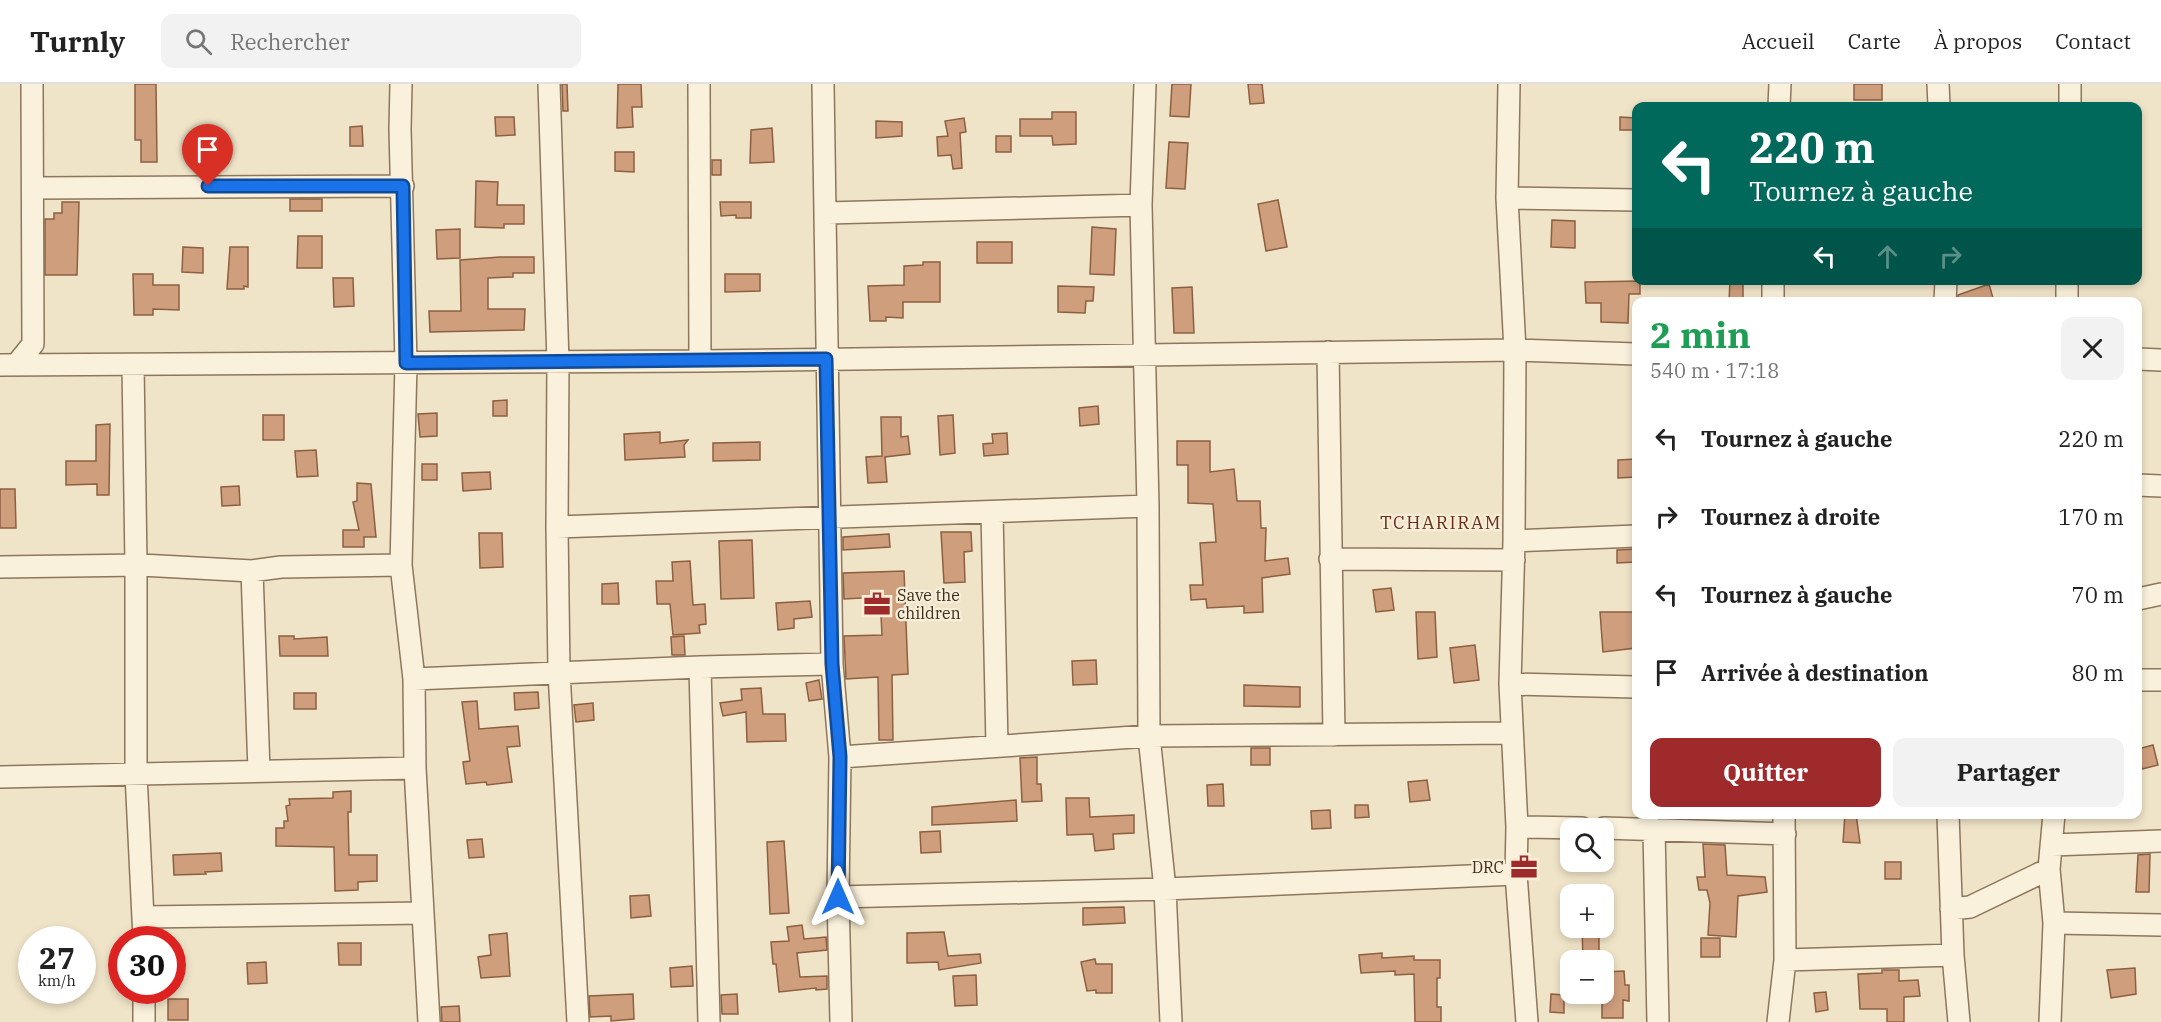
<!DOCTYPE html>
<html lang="fr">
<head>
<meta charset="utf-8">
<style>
	:root { --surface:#fff; --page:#f2f2f2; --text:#222; --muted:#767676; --line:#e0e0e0; --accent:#9e2a2b }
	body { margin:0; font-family:"IBM Plex Serif",serif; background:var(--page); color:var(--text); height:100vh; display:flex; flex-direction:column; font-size:22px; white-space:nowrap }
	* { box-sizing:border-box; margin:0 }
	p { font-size:20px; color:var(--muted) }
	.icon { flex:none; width:33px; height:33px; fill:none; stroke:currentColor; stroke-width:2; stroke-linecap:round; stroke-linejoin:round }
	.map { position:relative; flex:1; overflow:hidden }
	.side { position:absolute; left:1632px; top:213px; width:510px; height:522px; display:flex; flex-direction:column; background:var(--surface); border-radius:12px; box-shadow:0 3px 9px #0003 }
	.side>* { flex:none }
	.banner { position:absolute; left:1632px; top:18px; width:510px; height:183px; border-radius:12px; box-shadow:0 3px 9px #0003; background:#00695c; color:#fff; overflow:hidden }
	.tools { position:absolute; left:1560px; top:734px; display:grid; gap:12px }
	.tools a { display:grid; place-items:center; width:54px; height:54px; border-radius:12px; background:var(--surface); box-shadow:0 3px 9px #0003; font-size:30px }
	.speed { position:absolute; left:18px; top:842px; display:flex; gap:12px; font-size:30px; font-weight:700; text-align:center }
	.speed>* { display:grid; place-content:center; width:78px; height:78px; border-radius:50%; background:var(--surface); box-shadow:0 3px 9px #0003; line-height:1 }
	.speed small { font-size:15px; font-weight:400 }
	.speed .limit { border:9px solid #d22; background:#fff; color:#111 }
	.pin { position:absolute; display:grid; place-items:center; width:51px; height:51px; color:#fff; margin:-62px -26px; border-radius:50% 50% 50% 0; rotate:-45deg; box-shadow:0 0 6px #0007 }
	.pin .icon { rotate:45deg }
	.me { position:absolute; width:66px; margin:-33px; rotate:0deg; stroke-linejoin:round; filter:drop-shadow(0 0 4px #0008) }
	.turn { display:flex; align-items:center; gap:21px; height:126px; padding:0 18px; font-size:27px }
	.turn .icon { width:78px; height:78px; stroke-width:2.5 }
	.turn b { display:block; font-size:42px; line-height:51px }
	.lanes { display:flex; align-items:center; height:57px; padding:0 18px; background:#0003; justify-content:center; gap:30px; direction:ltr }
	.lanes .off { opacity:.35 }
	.round { display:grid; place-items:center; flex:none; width:63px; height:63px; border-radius:12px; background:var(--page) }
	.headline { display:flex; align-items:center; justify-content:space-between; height:102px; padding:0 18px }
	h1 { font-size:36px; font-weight:800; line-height:45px; color:#1e9e55 }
	.cta { display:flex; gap:12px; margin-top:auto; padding:12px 18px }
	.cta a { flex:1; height:69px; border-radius:12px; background:var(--accent); color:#fff; font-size:24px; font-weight:800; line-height:69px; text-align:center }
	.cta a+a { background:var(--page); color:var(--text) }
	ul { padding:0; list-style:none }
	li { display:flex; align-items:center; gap:18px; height:78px; padding:0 18px }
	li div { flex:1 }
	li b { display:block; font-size:22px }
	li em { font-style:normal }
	header { display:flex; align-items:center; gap:36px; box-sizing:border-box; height:84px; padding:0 30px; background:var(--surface); border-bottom:2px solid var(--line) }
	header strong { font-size:28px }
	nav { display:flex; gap:33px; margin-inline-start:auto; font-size:21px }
	.search { width:420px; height:54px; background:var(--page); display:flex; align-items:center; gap:15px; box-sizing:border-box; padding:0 21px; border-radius:12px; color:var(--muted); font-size:22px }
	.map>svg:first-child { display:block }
	.building { fill:#cf9f7d; stroke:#8d5f41; stroke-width:1.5 }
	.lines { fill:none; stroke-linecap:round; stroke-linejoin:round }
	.minor-casing { stroke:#8d765c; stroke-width:24 }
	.minor { stroke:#faf1dc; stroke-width:21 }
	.route-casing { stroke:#114b97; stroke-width:15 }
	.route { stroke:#1a73e8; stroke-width:10 }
	.labels { text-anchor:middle; stroke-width:4.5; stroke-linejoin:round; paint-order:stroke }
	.poi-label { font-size:16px; fill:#3d2e20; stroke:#f7eed8; text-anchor:start }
	.neighbourhood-label { font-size:18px; letter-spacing:1.5px; fill:#6b2e1e; stroke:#f7eed8 }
</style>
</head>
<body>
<header>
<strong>Turnly</strong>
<div class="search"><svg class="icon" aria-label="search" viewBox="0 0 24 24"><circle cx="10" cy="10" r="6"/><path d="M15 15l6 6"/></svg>Rechercher</div>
<nav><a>Accueil</a><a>Carte</a><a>À propos</a><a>Contact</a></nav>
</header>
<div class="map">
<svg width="2161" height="938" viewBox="0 0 2161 938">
	<rect width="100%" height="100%" fill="#f0e4c8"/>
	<path class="building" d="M135 0H156L157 78H141V56H135Z
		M562 0H567L568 27H563Z
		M618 0H641L642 23H632L633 43 617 44Z
		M1172 0H1191L1189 33 1170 32Z
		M1248 0H1262L1264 19 1250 20Z
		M1854 0H1882V16H1854Z
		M1052 28H1076V60L1053 61 1052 52H1020V35H1052Z
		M495 33H514L515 51 496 52Z
		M1620 33 1636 34V46H1620Z
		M964 34 966 48 960 49 962 84 953 85 951 71 938 72 937 53 948 52 945 37Z
		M876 37 902 38V52L876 54Z
		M362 42 363 62H350V43Z
		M772 44 774 78 750 79 751 46Z
		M996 52H1011V68H996Z
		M1169 58 1188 59 1185 105 1166 104Z
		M615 68H634V88L615 87Z
		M712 76H721V91H712Z
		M476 97 498 98 497 121H524V140H504V144L475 143Z
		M290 115H322V127H290Z
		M1278 116 1287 163 1266 167 1258 120Z
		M62 118H79L77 191H45V135H54V129H62Z
		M720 118H751V134H736V131L721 132Z
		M1552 136 1575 137V164L1551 163Z
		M1092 143 1116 145 1114 191 1090 190Z
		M460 145V174L437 175 436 146Z
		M298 152H322V184H297Z
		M977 158H1012V179H977Z
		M183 163 203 164V189L182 188Z
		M230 163H248V203L244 202V205H227Z
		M500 173H534V189H513V193L488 194V225H525L524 246 430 248 429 227H461L460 176Z
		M923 178H940V218H903V234L886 233V237H870L868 202 904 201V182L923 181Z
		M133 190H153V201H179V226L153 225V231H134Z
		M725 190H760V207L725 208Z
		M333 194H353L354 222 334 223Z
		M1730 196H1743V218H1729Z
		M1640 197V210H1629L1628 239 1601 238V219H1586L1585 198Z
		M1989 200 1993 214 1982 218H1958V211Z
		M1058 202 1094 203 1093 217H1086L1085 229 1058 228Z
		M1192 203 1194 249H1174L1172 204Z
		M507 316V332H493V317Z
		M1098 322 1099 340 1080 342 1079 324Z
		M437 329V352L420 353 418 330Z
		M263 331H284V356H263Z
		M953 331 955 369 940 371 938 332Z
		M881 333H901V353L908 352 910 370 885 373 887 398 868 399 866 373 882 372Z
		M110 340 109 411H97V400L66 401V377H96V341Z
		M660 348V359L688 356 684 361 685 373 625 376 624 350Z
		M1007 349 1008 370 984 372 983 360 993 359 992 350Z
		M1177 357H1210V388L1234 385 1237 417H1260L1261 444H1266L1265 477 1288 474 1290 490 1262 494 1263 528 1244 529V522L1207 524 1206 515 1191 516 1190 501H1203L1200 459 1216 458 1213 420 1188 419V381H1177Z
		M760 358V376L713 377V359Z
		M316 366 318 392 297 393 295 367Z
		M1636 375V393L1618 394V376Z
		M422 380H437V396H422Z
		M490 388 491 405 463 407 462 389Z
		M357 399 371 400 376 453H364V463H343V446H359L353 418 357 417Z
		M239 402 240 421 222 422 221 403Z
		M0 405H15L16 444H0Z
		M941 448H971L972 467 964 468 965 498 944 499Z
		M479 449H502L503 483 480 484Z
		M889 450 890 463 843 466V453Z
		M752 456 754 514 721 515 719 457Z
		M1636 465V478L1617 479V466Z
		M690 477 693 521 705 520 706 540 699 541 700 549 673 551 670 520H657L656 497H673L672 478Z
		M904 487 908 590 892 591 893 656H879L878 593 846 595 844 552 882 551 880 513 844 515 843 489Z
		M618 499 619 520H602V500Z
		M1391 504 1394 526 1376 528 1373 506Z
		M810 517 812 533 794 535V544L778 546 776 519Z
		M1416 528H1435L1437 573 1418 575Z
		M1600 528H1636V564L1603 568Z
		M279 552H294V555L327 553 328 572H280Z
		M684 552 685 571H672L671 553Z
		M1475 561 1479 596 1454 599 1450 564Z
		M1096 576 1097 600 1073 601 1072 577Z
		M819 596 822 615 809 617 806 599Z
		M1244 601 1300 603V623L1244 622Z
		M761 604 763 630H785L786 657 747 658 746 628 723 632 720 619 742 616 741 605Z
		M538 608 539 624 515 626 514 609Z
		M294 609H316V625H294Z
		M477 617 479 645 518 642 520 662 507 663 512 698 487 701 486 698 466 700 463 678 470 677 462 618Z
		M593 619 594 636 576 638 574 621Z
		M2153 661 2158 681 2142 685 2138 665Z
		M1251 664H1270V681H1251Z
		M1037 673V700H1041L1042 717 1022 718 1020 674Z
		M1427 696 1430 716 1410 718 1408 698Z
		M1223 700 1224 722H1208L1207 701Z
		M351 707V728H348L349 771H377V797L358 798V806L335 807 334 763 276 762V744H284V737H288L286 722 290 721 289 715 333 714V708Z
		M1066 714H1089L1090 733 1134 731V749L1113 750 1114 765 1095 767 1093 750 1067 751Z
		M1016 716 1017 737 932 741V723Z
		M1355 721H1368L1369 733 1355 734Z
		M1330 726 1331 744 1312 745 1311 727Z
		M1845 730H1856L1860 759 1843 758Z
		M940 747 941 768 921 769 920 748Z
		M482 755 484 773 469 774 467 756Z
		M784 757 789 829 770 830 767 758Z
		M1703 760 1725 761 1727 791 1765 793 1767 808 1738 812 1736 853 1708 851 1710 819 1707 806H1699L1697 793H1705Z
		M221 769 222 787 205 788 206 790 174 791 173 771Z
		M2150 770 2149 808H2136L2138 771Z
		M1885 778H1901V795H1885Z
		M649 811 651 832 631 834 630 812Z
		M1124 823 1125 839 1083 841V824Z
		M802 841 804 855 826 853 827 866 797 869 800 893 827 892V905L816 906V904L779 908 776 880H773L771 858 789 857 787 843Z
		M1582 843H1599V876H1583Z
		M944 848 948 872 980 870 981 879 939 886 938 878 907 879V849Z
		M507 849 510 892 481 894 478 873 491 871 489 851Z
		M1701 854H1720V873H1701Z
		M338 859H361V881H339Z
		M1382 869V874L1414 872V876H1440V894H1437V923H1441V938H1415L1414 890 1395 891V887L1361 889 1359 871Z
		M1095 875 1096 880H1112V909H1096V906L1087 907 1081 878Z
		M266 878 267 899 248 900 247 879Z
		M692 882 693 902 671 903 670 884Z
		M2135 884 2136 910 2111 914 2107 886Z
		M1882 886H1899V897L1918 896 1920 912 1904 913V938H1887V925H1860L1858 890 1882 889Z
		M1624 887 1625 901H1629V917L1623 916V934H1602V909H1605L1604 888Z
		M976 891 977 921 955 922 953 892Z
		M1826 908 1828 926 1816 928 1814 909Z
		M633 910 634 935 611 937V932L590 933 589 912Z
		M737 910 738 930H722L721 911Z
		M1551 910 1564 911V929L1550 928Z
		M168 915H188V936H168Z
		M459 922 460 938H442L441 923Z"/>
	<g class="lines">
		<defs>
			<path id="minor" d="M401 0 400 45 406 279 401 481 414 595 415 684 429 938
				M549 0 558 278 557 443 559 588 578 938
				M699 0 700 277
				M823 0 832 580 840 673 838 813 841 938
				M1145 0 1141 121 1148 422 1149 652 1165 805 1171 938
				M1509 0 1507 114 1515 266 1514 457 1510 600 1517 743 1516 790 1527 938
				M1938 0 1939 22
				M1779 22 1780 0
				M2070 22V0
				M34 104 403 102
				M1507 114 1636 116
				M826 129 1141 121
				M1773 218V196
				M1945 218 1946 196
				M2067 218V196
				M1328 268 1334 651
				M2138 275 2161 276
				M0 281 700 277 1515 266 1636 270
				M16 281 33 260 32 0
				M133 281 136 481V690L144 855
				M2138 401 2161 402
				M992 428 997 662
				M557 443 1148 422
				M1514 457 1636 452
				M1330 475 1514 476
				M0 483 141 481 252 487 281 483 401 481
				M252 487 259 687
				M2138 515 2161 510
				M700 583 709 938
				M414 595 700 583 832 580
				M2138 596H2161
				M1510 600 1636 603
				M840 673 1149 652 1512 649
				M0 693 415 684
				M1948 730 1953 871 1959 938
				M1517 743 1582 744
				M1604 744 1785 750
				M1654 745 1658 938
				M2052 761 2161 757
				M838 813 1165 805 1516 790
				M1951 825 1970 823 2049 785
				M143 833 423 829
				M2054 839 2161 841
				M1785 876 1953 871
				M144 906V938
				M1778 938 1785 876 1784 730
				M2050 938 2054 839 2049 785 2054 730"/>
		</defs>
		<use href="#minor" class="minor-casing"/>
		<use href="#minor" class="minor"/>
	</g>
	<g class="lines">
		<defs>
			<path id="route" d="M208 102H403L406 279 826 275 832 580 840 673 838 813"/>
		</defs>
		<use href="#route" class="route-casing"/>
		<use href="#route" class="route"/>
	</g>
	<defs>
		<symbol id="office-bare" viewBox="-9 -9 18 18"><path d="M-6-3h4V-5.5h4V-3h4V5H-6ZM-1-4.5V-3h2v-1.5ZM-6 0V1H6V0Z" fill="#9e2a2b" stroke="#f7eed8" stroke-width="2.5" paint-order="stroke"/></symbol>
	</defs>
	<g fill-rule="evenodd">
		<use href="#office-bare" x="858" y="501" width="38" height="38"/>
		<use href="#office-bare" x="1505" y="764" width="38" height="38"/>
	</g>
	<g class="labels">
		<g class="poi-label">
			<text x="897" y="517">Save the<tspan x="897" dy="18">children</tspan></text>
			<text x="1504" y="789" text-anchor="end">DRC</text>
		</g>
		<g class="neighbourhood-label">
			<text x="1441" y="445">TCHARIRAM</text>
		</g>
	</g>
</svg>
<div class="tools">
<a><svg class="icon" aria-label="search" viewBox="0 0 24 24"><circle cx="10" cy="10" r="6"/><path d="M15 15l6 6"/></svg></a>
<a>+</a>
<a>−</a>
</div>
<div class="speed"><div>27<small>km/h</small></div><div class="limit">30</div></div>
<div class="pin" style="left:208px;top:102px;background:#d93025"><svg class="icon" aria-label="arrive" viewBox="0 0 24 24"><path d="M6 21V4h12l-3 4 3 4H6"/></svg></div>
<svg class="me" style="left:838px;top:813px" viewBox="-20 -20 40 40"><path d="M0-17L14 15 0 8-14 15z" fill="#1a73e8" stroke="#fff" stroke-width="4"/></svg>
<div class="banner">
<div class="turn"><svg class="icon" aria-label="left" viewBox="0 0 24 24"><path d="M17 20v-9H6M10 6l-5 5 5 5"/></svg><div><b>220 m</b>Tournez à gauche</div></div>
<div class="lanes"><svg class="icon" aria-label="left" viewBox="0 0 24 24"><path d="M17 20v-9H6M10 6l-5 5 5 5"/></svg><svg class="icon off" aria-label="ahead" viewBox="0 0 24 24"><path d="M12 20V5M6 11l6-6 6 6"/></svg><svg class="icon off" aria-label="right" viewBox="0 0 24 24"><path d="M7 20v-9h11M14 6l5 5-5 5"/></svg></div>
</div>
<section class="side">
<div class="headline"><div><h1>2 min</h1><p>540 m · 17:18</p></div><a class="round"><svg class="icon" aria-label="close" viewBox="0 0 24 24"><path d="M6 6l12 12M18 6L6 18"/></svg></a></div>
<ul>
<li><svg class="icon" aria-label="left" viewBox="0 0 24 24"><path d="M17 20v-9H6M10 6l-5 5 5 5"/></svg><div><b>Tournez à gauche</b></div><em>220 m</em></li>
<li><svg class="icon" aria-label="right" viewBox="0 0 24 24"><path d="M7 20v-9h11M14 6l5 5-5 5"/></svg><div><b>Tournez à droite</b></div><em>170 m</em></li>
<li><svg class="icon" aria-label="left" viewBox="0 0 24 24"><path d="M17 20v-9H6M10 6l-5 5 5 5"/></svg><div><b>Tournez à gauche</b></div><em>70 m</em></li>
<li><svg class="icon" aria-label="arrive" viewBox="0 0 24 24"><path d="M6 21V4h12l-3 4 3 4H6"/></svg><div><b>Arrivée à destination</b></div><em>80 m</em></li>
</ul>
<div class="cta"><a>Quitter</a><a>Partager</a></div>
</section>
</div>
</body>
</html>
